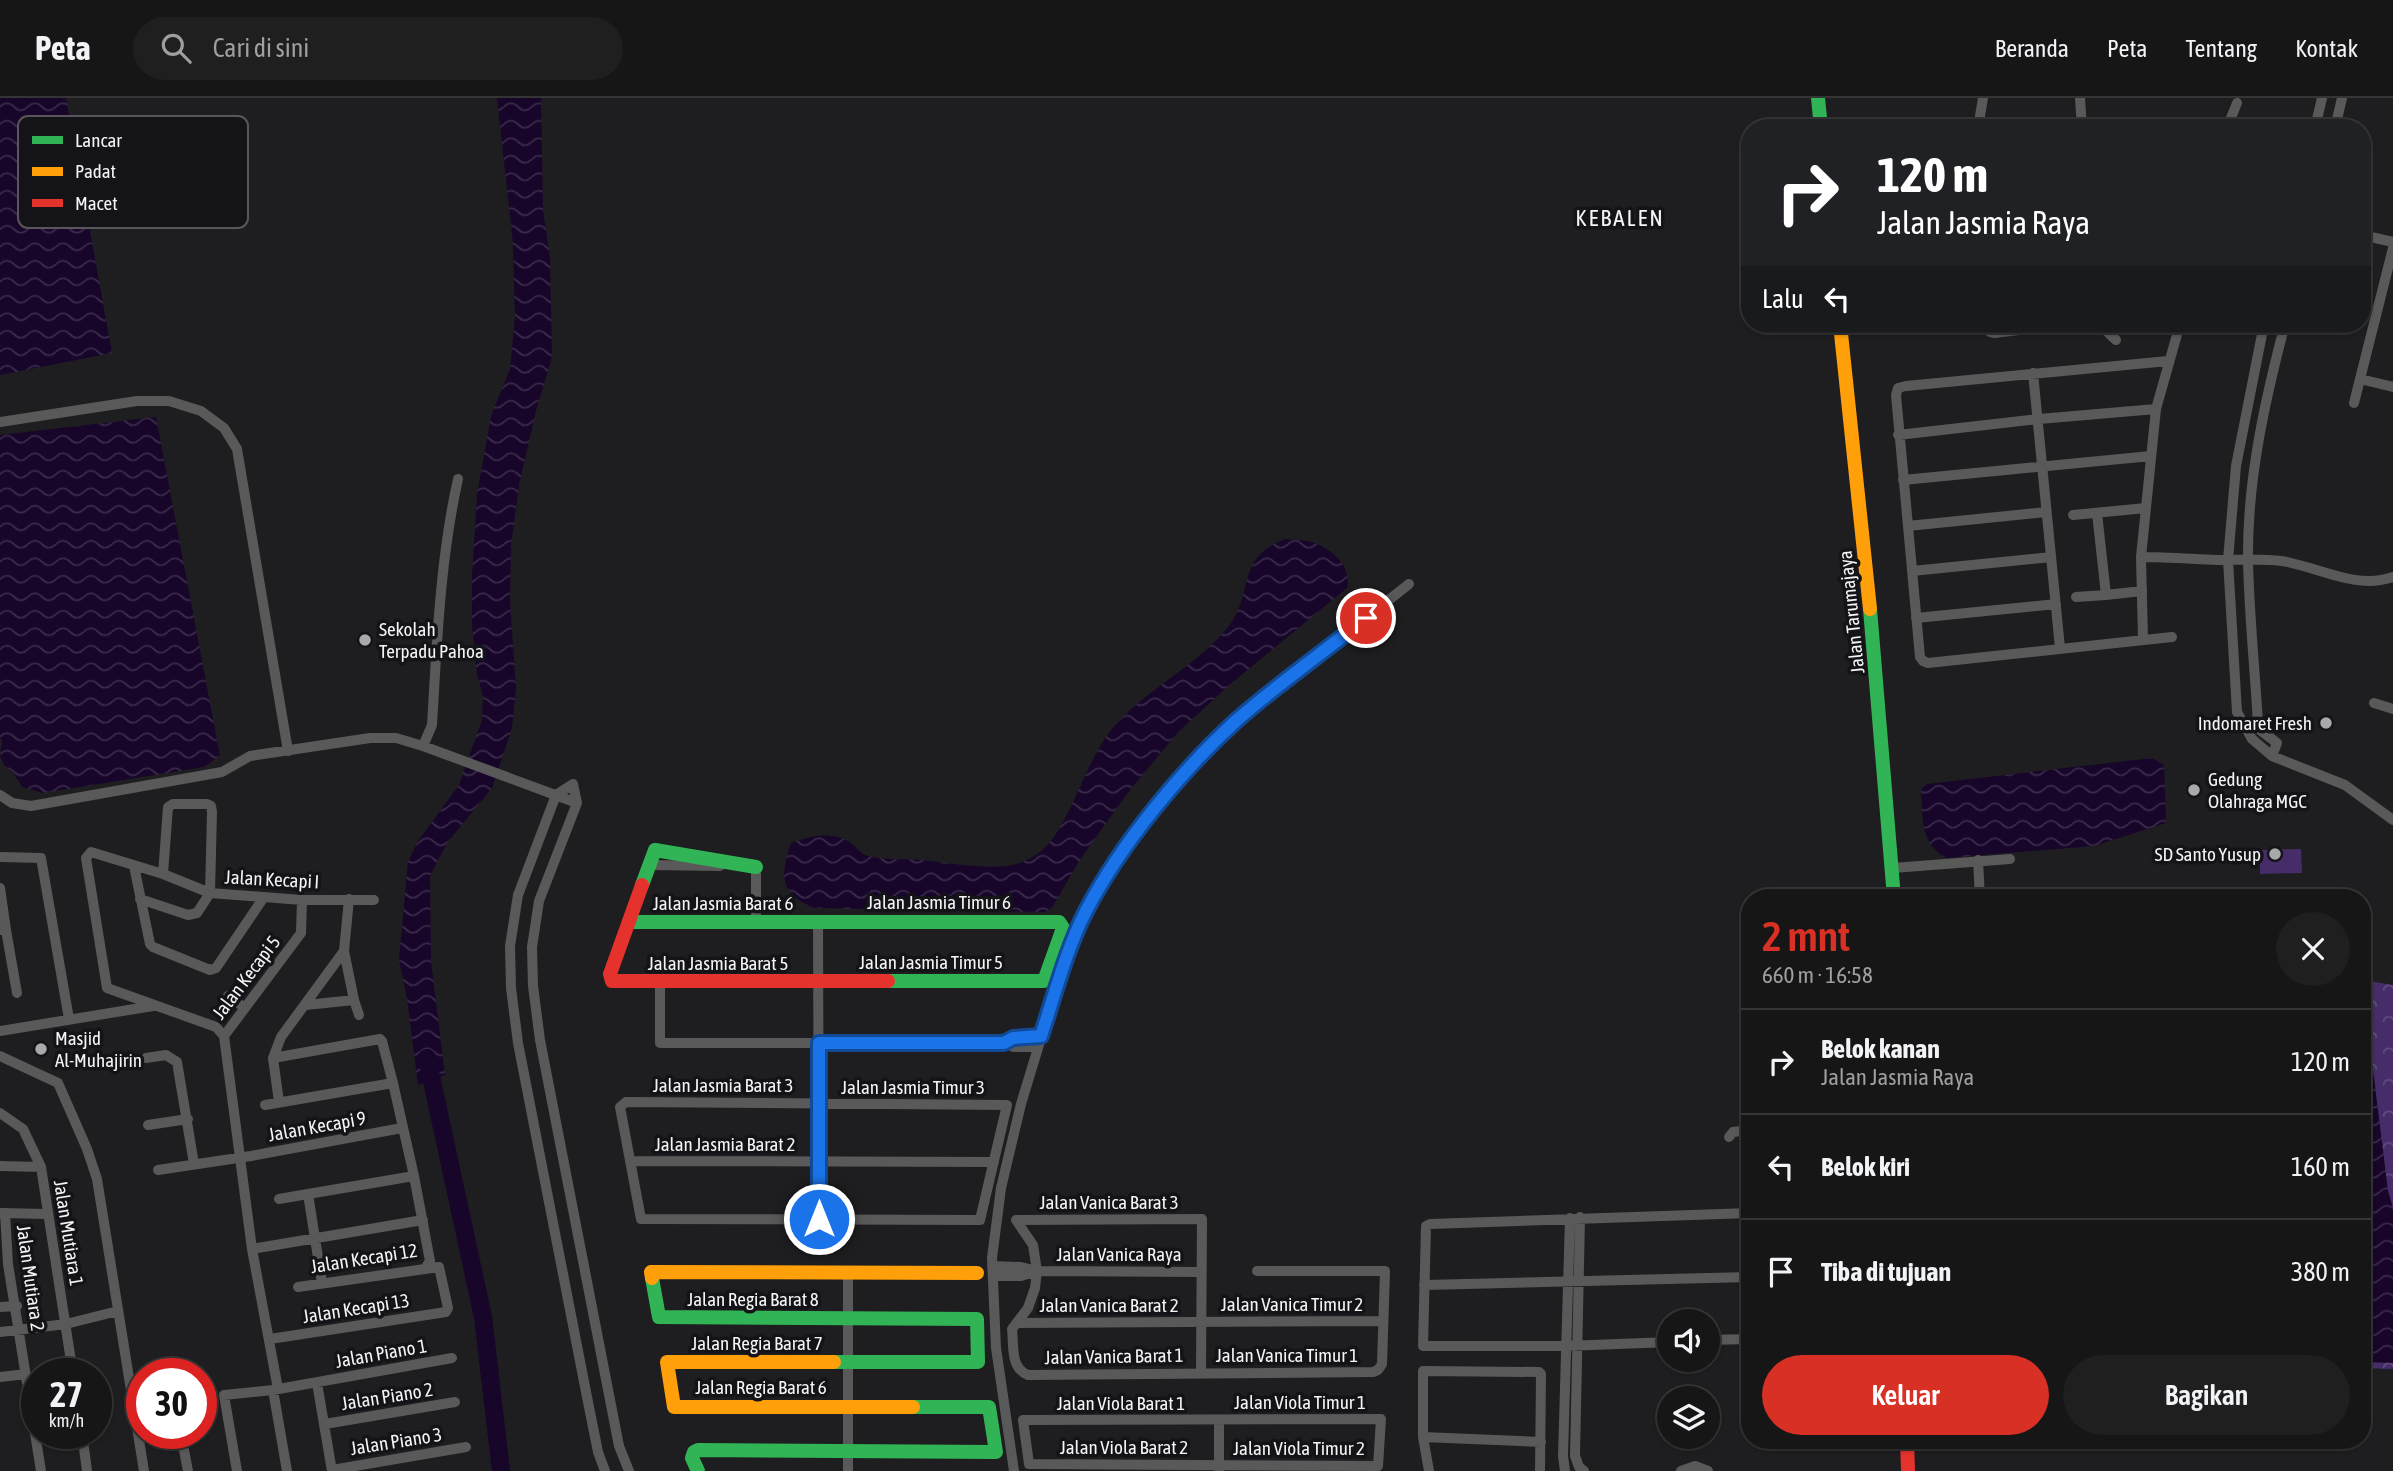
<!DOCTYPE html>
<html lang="id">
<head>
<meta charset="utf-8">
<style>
	:root { --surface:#161617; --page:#1f1f20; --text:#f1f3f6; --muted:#9e9fa1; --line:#353536; --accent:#d93025 }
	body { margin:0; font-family:"Asap Condensed",sans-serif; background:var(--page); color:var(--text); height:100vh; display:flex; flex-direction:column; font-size:26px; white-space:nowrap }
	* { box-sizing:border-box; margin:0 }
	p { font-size:23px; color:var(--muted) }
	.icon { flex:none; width:38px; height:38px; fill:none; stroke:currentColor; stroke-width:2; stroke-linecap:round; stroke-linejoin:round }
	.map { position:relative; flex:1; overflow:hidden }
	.drawer { position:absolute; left:1741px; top:791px; width:630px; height:560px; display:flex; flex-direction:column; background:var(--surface); border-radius:28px; box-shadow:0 2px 5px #0004,0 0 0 2px var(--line) }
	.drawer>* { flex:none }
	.hud { position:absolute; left:1741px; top:21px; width:630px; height:214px; border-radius:28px; box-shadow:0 2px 5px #0004,0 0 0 2px var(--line); background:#202124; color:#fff; overflow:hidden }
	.tools { position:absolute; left:1657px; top:1211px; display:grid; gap:14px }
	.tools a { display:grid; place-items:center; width:63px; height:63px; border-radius:50%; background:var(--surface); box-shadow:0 2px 5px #0004,0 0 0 2px var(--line); font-size:35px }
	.speed { position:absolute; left:21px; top:1260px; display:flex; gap:14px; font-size:35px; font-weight:700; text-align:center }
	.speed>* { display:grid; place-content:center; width:91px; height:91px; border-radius:50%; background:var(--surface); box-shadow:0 2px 5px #0004,0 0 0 2px var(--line); line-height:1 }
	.speed small { font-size:18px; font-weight:400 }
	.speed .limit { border:10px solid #d22; background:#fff; color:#111 }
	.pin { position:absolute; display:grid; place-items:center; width:60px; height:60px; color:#fff; margin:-30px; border:4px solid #fff; border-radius:50%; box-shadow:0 2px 7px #0007 }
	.me { position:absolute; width:77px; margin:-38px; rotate:0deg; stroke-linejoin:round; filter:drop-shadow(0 0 5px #0008) }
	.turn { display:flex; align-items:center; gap:24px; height:147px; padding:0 21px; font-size:32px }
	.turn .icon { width:91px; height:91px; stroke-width:2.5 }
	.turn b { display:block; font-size:49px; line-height:60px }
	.then { display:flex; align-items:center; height:66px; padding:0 21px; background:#0003; gap:14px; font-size:26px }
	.round { display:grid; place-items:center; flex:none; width:74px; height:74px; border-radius:37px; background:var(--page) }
	.summary { display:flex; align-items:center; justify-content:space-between; height:119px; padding:0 21px }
	h1 { font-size:42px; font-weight:600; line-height:52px; color:var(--accent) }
	.button { display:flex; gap:14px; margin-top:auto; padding:14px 21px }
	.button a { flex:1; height:80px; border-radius:42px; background:var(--accent); color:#fff; font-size:28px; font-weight:600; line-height:80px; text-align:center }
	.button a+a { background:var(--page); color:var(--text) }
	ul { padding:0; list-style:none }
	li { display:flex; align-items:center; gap:21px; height:105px; padding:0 21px; border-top:2px solid var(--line) }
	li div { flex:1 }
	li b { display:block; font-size:26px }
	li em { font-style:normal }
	header { display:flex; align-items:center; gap:42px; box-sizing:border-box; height:98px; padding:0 35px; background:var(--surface); border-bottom:2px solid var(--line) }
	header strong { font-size:33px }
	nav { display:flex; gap:38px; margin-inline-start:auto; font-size:24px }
	.search { width:490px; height:63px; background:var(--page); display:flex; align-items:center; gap:18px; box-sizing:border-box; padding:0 24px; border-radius:38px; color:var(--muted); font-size:26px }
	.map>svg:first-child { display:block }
	.park { fill:url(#park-crowns) }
	.pitch { fill:#462d69 }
	.water { fill:url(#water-waves) }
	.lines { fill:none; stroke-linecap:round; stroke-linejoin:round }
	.river { stroke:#17052a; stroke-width:18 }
	.street { stroke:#5a595a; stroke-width:10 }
	.fast { stroke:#30b455; stroke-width:14 }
	.slow { stroke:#ff9f0a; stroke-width:14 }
	.jam { stroke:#e5322d; stroke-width:14 }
	.route-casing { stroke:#114b97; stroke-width:18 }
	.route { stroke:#1a73e8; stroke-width:12 }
	.poi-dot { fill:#a9a8ab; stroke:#141317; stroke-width:2.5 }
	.labels { text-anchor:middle; stroke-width:7; stroke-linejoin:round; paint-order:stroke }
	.street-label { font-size:19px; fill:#f4f3f6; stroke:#141317 }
	.poi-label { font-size:19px; fill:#f4f3f6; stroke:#141317; text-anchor:start }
	.quarter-label { font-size:23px; letter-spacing:2px; fill:#f4f3f6; stroke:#141317 }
	.key { fill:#141317; stroke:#57565a; stroke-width:2 }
	.key-label { font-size:19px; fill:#f4f3f6 }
</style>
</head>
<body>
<header>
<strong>Peta</strong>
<div class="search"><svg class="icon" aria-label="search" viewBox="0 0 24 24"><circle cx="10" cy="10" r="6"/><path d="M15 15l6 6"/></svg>Cari di sini</div>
<nav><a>Beranda</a><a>Peta</a><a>Tentang</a><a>Kontak</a></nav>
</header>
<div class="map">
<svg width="2393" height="1373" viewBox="0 0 2393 1373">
	<defs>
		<pattern id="park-crowns" width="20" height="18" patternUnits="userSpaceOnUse" patternTransform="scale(1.75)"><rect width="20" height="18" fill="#462d69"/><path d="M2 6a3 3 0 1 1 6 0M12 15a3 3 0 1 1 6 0" fill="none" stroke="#614c7f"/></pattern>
		<pattern id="water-waves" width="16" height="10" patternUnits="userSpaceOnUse" patternTransform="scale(1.75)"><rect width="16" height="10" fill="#17052a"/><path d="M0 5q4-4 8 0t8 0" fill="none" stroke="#392a4a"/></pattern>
	</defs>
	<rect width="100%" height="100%" fill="#1e1d1f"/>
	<path class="park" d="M2363 882 2393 887V1271L2363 1270Z"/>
	<path class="pitch" d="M2301 751 2302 775 2260 776V752Z"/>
	<path class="water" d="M0 0H66L112 255 0 277Z
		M497 0H541L543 112 550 160 552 259 536 313 519 387 511 448 510 503 516 590 512 630 492 690 447 745 430 778 431 863 445 977 418 987 407 900 399 862 408 764 418 743 459 687 482 622 483 599 477 576 472 527V479L477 396 491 318 510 271 515 220 513 145Z
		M156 319 220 658 204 669 43 695 22 689 13 674 5 668 0 658 2 643 0 639V337Z
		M1286 441C1297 442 1310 442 1319 447 1336 454 1352 472 1347 490L1234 583 1178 634 1126 697 1079 763 1052 810 1045 814 814 810C779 795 780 778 791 745 810 738 834 732 852 746 857 750 862 757 868 758 885 762 905 761 922 762 949 765 979 771 1006 768 1018 767 1031 761 1040 754 1066 737 1086 663 1109 635 1143 591 1195 571 1228 529 1255 496 1234 459 1286 441Z
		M2152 660 2164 667 2166 725 2094 748 1946 760C1919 744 1923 719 1921 691L1927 686Z
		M2362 944 2371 955 2388 1093 2393 1110V1265L2363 1264Z"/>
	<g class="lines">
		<path class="river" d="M427 960 483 1219 501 1373"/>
		<path class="street" d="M2080 0 2082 30
			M1978 30 1983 0
			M2146 30 2227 29
			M2227 30 2237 5
			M2315 30 2322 0
			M2335 30 2342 0
			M2362 137 2393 144
			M2393 150 2360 281 2393 289
			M1988 226 1990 234 1994 235 2069 226
			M2099 226 2116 242
			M2264 226 2236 368 2228 462 2237 614 2252 641 2272 658 2345 687 2393 722
			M2066 228 2084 226
			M2168 263 1906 288 1898 290 1896 297 1920 559 1923 563 1928 565 2172 539
			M2033 275 2060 550
			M2354 305 2360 281
			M0 324 137 303H169L201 313 224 330 237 351 288 653
			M1898 337 2039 321 2156 311
			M1903 382 2151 358
			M2073 417 2146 410
			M1908 428 2046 414
			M2141 459C2166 459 2192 461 2217 462 2239 462 2260 460 2282 463 2319 469 2355 492 2393 479
			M1912 473 2051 459
			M2106 497 2142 493
			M2076 499 2106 497 2097 415
			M1916 520 2056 506
			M2143 542 2141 459 2156 311 2180 226
			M2374 605 2393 611
			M423 648 432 627C437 544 440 462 458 381
			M2272 658 2277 645 2260 632 2258 626C2255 572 2249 516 2248 462 2247 382 2265 302 2285 226
			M0 697 12 705 31 708 222 674 250 658 370 640H396L423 648 577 705
			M0 759 41 760 69 921
			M1978 762 1980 800
			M649 767 720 768
			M134 768 150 846 153 849 210 872 216 870 264 799
			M750 768 756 769V824
			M1893 770 2010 761
			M0 790 6 832H1
			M140 801 188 817 197 815 210 795 212 714 211 708 207 706H173L168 709 163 776
			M349 801 344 853 354 902 359 917
			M818 824 819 1121
			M6 832 17 895
			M660 884V945H1004L1014 949H1038
			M228 898 245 910
			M306 907 354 902
			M0 933 153 908
			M224 938 301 835 302 802
			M1004 945 1013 940 1041 938
			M0 958 58 985 87 1051 97 1081 144 1373
			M146 960 166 957 177 964 194 1066
			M273 960 279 1004
			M626 1004 1007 1007 980 1122 641 1121 620 1009Z
			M265 1007 393 985 382 943 380 941 273 960 281 939 344 853
			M0 1015 23 1031 41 1069 73 1276
			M148 1027 188 1021
			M1729 1039 1733 1034 1750 1032
			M631 1063 994 1064
			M0 1068 41 1069
			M158 1072 251 1058 402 1030
			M414 1078 430 1163 425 1171
			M279 1101 308 1096
			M1 1115 47 1116
			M5 1115 8 1166 41 1373
			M1580 1119 1575 1358 1579 1369 1584 1373
			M1016 1122 1033 1147 1037 1173 1035 1190 1028 1210 1012 1231C1014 1248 1010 1270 1028 1277L1373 1274 1378 1272 1382 1266 1385 1173H1257
			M1016 1122 1202 1121 1201 1274
			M252 1151 423 1122
			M992 1168 1021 1169 1037 1173
			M848 1175V1373
			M993 1178H1021L1037 1173 1201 1174
			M322 1185 308 1096 414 1078 393 985
			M1424 1187 1750 1179
			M0 1209 17 1208
			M1017 1225 1383 1223
			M0 1234 66 1226 118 1213
			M270 1241 446 1214 448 1210 439 1169 298 1189
			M1708 1242 1750 1241
			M1670 1244 1566 1248H1423L1426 1128 1430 1126 1750 1115
			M0 1279 26 1276
			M317 1285 332 1373
			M278 1291 252 1151 224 938 216 929 107 890 86 760 91 754 163 776 210 795 302 802H374
			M273 1292 287 1373
			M1381 1321 1378 1368 1029 1366 1023 1322Z
			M1219 1322V1372
			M325 1326 455 1304
			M82 1335 87 1373
			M185 1338 183 1347 188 1373
			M1423 1339 1541 1344
			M332 1372 466 1349
			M237 1373 224 1297 273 1292 452 1260
			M605 1373 598 1354 587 1299 518 945 511 890 510 848 518 797 556 697 573 686 577 705 539 803 532 849 533 888 540 942 619 1348 629 1373
			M1014 1373 996 1250 992 1160 1001 1090 1021 1006 1055 894 1085 815 1120 758 1173 688 1237 622 1409 486
			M1429 1373 1423 1339V1273L1539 1274 1541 1276 1540 1373
			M1565 1373 1563 1358 1570 1120
			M1681 1373 1695 1368 1708 1373"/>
		<path class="fast" d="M1818 0 1821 30
			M1870 511 1894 800
			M642 787 655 752 756 769
			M629 824H1059L1063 830 1044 883H888
			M652 1180 659 1219 977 1221 978 1264H834
			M698 1373 692 1360 694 1354 698 1352 996 1354 989 1309H913"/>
		<path class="slow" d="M1840 226 1870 511
			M652 1180 651 1174 977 1175
			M834 1264H667L674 1309H913"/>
		<path class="jam" d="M642 787 610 876 612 883H888
			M1907 1342 1908 1373"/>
	</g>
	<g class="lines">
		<defs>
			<path id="route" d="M819 1121V945H1004L1013 940 1041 938C1054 899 1067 849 1086 813 1121 746 1181 673 1237 622 1278 586 1324 554 1366 520"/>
		</defs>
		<use href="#route" class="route-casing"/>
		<use href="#route" class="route"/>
	</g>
	<g class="poi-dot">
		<circle cx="365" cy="542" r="7"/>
		<circle cx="2326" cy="625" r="7"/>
		<circle cx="2194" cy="692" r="7"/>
		<circle cx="2275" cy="756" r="7"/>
		<circle cx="41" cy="951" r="7"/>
	</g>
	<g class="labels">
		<g class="street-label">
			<text transform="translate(1851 514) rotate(-96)" y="7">Jalan Tarumajaya</text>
			<text transform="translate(272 781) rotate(3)" y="7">Jalan Kecapi I</text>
			<text x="939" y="811">Jalan Jasmia Timur 6</text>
			<text x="723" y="812">Jalan Jasmia Barat 6</text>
			<text x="931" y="871">Jalan Jasmia Timur 5</text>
			<text x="718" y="872">Jalan Jasmia Barat 5</text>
			<text transform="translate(246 879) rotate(-53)" y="7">Jalan Kecapi 5</text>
			<text x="723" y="994">Jalan Jasmia Barat 3</text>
			<text x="913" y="996">Jalan Jasmia Timur 3</text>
			<text transform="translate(317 1028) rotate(-10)" y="7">Jalan Kecapi 9</text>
			<text x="725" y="1053">Jalan Jasmia Barat 2</text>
			<text x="1109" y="1111">Jalan Vanica Barat 3</text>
			<text transform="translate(69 1135) rotate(81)" y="7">Jalan Mutiara 1</text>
			<text x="1119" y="1163">Jalan Vanica Raya</text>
			<text transform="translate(364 1160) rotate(-9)" y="7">Jalan Kecapi 12</text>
			<text transform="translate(31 1180) rotate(82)" y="7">Jalan Mutiara 2</text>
			<text x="753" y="1208">Jalan Regia Barat 8</text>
			<text x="1292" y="1213">Jalan Vanica Timur 2</text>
			<text x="1109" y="1214">Jalan Vanica Barat 2</text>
			<text transform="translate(356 1210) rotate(-9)" y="7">Jalan Kecapi 13</text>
			<text x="757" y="1252">Jalan Regia Barat 7</text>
			<text transform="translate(381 1255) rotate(-10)" y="7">Jalan Piano 1</text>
			<text x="1287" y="1264">Jalan Vanica Timur 1</text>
			<text transform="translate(1114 1258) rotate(-1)" y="7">Jalan Vanica Barat 1</text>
			<text x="761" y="1296">Jalan Regia Barat 6</text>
			<text transform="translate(387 1298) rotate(-9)" y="7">Jalan Piano 2</text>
			<text x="1300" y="1311">Jalan Viola Timur 1</text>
			<text x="1121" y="1312">Jalan Viola Barat 1</text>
			<text transform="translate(396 1343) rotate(-9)" y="7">Jalan Piano 3</text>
			<text x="1124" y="1356">Jalan Viola Barat 2</text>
			<text x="1299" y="1357">Jalan Viola Timur 2</text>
		</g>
		<g class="poi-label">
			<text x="379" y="538">Sekolah<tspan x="379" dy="22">Terpadu Pahoa</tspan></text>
			<text x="2312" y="632" text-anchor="end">Indomaret Fresh</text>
			<text x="2208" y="688">Gedung<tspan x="2208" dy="22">Olahraga MGC</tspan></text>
			<text x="2261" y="763" text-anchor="end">SD Santo Yusup</text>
			<text x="55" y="947">Masjid<tspan x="55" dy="22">Al-Muhajirin</tspan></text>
		</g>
		<g class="quarter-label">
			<text x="1620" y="128">KEBALEN</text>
		</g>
	</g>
	<rect x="18" y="18" width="230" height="112" rx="10" class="key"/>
	<rect x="32" y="38" width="31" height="8" fill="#30b455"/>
	<rect x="32" y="69" width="31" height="9" fill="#ff9f0a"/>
	<rect x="32" y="101" width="31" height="8" fill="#e5322d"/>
	<g class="key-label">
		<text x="75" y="49">Lancar</text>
		<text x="75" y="80">Padat</text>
		<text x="75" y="112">Macet</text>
	</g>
</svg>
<div class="tools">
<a><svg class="icon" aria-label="sound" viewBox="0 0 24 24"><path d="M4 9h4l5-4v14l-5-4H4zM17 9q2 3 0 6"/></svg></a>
<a><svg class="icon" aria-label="layers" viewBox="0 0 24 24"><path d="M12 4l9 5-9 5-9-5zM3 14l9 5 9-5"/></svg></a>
</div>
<div class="speed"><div>27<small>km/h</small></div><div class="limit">30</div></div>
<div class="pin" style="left:1366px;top:520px;background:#d93025"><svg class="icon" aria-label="arrive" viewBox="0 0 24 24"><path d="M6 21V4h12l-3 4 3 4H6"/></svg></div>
<svg class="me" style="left:819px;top:1121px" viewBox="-20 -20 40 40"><circle r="17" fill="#1a73e8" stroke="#fff" stroke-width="3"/><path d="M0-11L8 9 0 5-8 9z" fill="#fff"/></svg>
<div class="hud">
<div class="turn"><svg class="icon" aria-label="right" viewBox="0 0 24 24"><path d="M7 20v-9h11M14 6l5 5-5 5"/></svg><div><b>120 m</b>Jalan Jasmia Raya</div></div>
<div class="then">Lalu<svg class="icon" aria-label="left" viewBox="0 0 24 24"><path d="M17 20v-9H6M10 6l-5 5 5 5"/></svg></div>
</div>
<section class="drawer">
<div class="summary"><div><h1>2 mnt</h1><p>660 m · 16:58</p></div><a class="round"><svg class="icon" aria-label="close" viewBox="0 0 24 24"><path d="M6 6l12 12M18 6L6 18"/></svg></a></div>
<ul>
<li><svg class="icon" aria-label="right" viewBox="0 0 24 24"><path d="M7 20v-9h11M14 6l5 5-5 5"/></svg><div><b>Belok kanan</b><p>Jalan Jasmia Raya</p></div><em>120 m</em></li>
<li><svg class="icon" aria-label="left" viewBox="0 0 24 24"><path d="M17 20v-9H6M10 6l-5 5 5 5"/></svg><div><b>Belok kiri</b></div><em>160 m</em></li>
<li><svg class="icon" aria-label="arrive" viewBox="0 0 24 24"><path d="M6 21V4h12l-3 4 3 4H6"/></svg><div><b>Tiba di tujuan</b></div><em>380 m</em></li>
</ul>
<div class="button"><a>Keluar</a><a>Bagikan</a></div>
</section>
</div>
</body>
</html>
